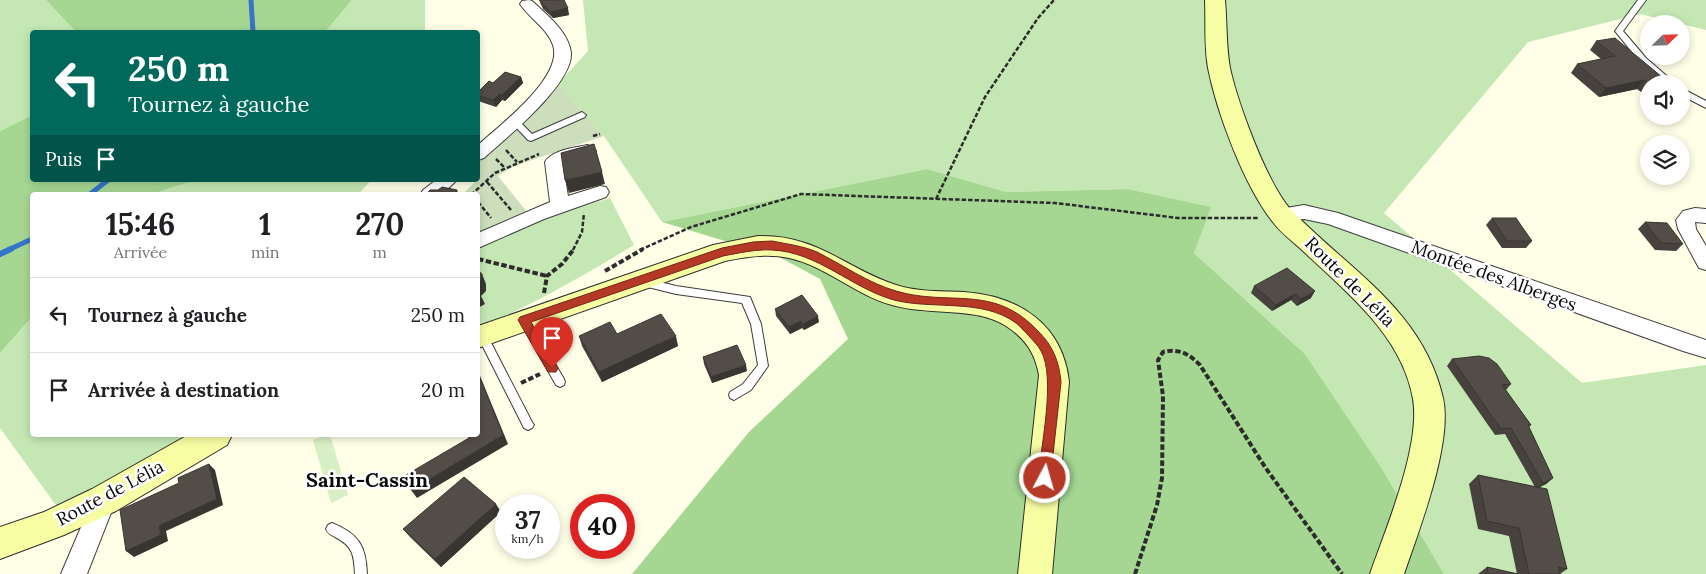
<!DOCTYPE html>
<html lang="fr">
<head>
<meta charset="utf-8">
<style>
	:root { --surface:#fff; --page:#f6f6f6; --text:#202124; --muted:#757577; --line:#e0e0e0 }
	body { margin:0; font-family:Lora,serif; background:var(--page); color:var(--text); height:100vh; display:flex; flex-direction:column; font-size:19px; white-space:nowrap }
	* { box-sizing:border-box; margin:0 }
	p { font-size:16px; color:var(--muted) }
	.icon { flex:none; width:28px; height:28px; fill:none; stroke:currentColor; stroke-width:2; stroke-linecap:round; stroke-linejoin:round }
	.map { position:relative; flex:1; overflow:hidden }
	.side { position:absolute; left:30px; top:192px; width:450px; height:245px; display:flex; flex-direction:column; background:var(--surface); border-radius:5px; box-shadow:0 2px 8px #0003 }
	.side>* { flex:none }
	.hud { position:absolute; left:30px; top:30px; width:450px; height:152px; border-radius:5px; box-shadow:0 2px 8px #0003; background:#00695c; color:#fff; overflow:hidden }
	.needle { width:32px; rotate:67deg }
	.controls { position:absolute; left:1640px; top:15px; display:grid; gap:10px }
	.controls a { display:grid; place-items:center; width:50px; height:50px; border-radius:50%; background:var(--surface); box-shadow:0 2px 8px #0003; font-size:25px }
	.speed { position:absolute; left:495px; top:494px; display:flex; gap:10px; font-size:25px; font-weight:700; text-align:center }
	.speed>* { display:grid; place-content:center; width:65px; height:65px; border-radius:50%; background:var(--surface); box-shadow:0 2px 8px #0003; line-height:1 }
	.speed small { font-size:12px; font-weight:400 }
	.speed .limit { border:8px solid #d22; background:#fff; color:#111 }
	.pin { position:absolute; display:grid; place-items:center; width:42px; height:42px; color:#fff; margin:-51px -21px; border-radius:50% 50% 50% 0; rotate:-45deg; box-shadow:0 0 5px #0007 }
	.pin .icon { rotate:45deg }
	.me { position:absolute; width:55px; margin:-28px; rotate:6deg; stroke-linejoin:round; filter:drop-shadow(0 0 4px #0008) }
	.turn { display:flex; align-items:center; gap:18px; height:105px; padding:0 15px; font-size:22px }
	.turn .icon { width:65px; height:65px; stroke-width:2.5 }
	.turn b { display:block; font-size:35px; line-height:42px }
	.then { display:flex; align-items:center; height:48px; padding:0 15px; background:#0003; gap:10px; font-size:19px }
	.eta { display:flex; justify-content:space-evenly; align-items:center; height:85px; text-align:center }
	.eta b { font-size:30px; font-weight:700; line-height:35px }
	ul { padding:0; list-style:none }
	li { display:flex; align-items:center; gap:15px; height:75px; padding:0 15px; border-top:1px solid var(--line) }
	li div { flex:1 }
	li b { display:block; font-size:19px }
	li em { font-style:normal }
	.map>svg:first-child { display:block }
	.green { fill:#c4e7b3 }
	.forest { fill:#a5d793 }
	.cemetery { fill:#ccdebb }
	.pitch { fill:#d8eec4 }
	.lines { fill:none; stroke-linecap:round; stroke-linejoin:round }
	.stream-far1 { stroke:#3674ca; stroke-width:5 }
	.stream { stroke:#3674ca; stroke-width:6 }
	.lane-casing { stroke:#3d3d3d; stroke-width:2 }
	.street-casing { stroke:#3d3d3d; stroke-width:2 }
	.secondary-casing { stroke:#2c2c2c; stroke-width:2 }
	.path-far1 { stroke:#2c2c2c; stroke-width:2.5; stroke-dasharray:4.5 2; stroke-linecap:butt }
	.path { stroke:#2c2c2c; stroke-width:4; stroke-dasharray:5.5 2.5; stroke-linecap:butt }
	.lane { fill:#fff; fill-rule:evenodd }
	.street { fill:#fff; fill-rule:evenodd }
	.secondary { fill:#f7fda3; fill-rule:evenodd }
	.wall { fill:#47423d }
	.shaded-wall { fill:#393632 }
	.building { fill:#524d47; stroke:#393632 }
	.route { fill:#b53926; stroke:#762519 }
	.labels { text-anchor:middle; stroke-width:5; stroke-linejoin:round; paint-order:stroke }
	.street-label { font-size:18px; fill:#0a0a0a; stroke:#fff }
	.quarter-label { font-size:20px; font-weight:bold; fill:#0a0a0a; stroke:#fff }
</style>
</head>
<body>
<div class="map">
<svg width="1706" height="574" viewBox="0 0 1706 574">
	<rect width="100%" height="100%" fill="#fffee7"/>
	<path class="green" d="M0 0H46L76 32H32V115L0 131Z
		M352 0H425V32H325Z
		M583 0H1706V30L1640 14 1528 42 1384 213 1582 383 1706 365V574H1444L1381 467 1305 354 1194 253 1210 207 1128 189 1006 192 927 169 662 222 604 136 558 84 588 51Z
		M196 180H371L358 195H149Z
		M610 198 634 245C583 276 533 305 478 328V308L485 304 479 298 478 249 544 217Z
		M32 317V435H194L58 508 0 428V353Z"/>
	<path class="forest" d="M46 0H352L325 32H76Z
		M32 115V180H196L149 195H32V317L0 353V131Z
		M927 169 1006 192 1128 189 1211 207 1194 253 1305 354 1381 467 1444 574H632L749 432 848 339 820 279 781 258 662 222Z"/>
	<path class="cemetery" d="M558 84 604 136 514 166 498 176 527 212 478 238V195H462L480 177 478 175V161Z"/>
	<path class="pitch" d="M325 435H330L348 495 331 503 313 440Z"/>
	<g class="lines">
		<path class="stream-far1" d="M251 0 253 32
			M89 195 108 180
			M8 250 32 239"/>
		<path class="stream" d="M0 254 11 249"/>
		<defs>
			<path id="lane" d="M1638 0H1646L1623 31 1646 58 1676 84H1667L1640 62 1615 31Z
				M1681 88 1706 101V108L1681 95Z
				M582 112 586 115 585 117 531 141 528 140 510 121 514 118 517 119 532 134Z
				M644 278 676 286 750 297 761 324 768 366 751 390 734 400 730 398 729 395 730 392 743 384 758 365 751 324 742 303 676 294 640 285 639 282 640 279Z
				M524 316 528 317 564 379 565 382 564 385 560 387 556 385 519 320 520 317Z
				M482 332 486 333 532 422 534 425 532 428 528 430 524 428 478 337V333Z
				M332 523C359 534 366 546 367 574H355C354 555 353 546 335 537 330 534 328 534 326 529L328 525Z"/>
			<path id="street" d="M529 0 532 1C546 14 569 32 571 53 573 84 506 138 484 158L478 160V145C499 126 564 77 553 45 547 28 530 19 520 4L522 1Z
				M587 145 593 147 596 151 593 155 563 165 568 196 600 186 606 187 609 192 606 197 544 219 478 248V233L550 202 545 162C552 150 574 148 587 145Z
				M436 180H457L441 195H420L423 190Z
				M1304 205 1338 213 1706 340V358L1683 351 1328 224 1304 219 1281 222 1274 220 1272 215 1274 210Z
				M1695 208 1706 209V223L1695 222 1696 229 1706 246V270L1699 268 1678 229 1676 220 1683 211Z
				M104 489 112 492 116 500 87 574H61L96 492Z"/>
			<path id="secondary" d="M1205 0H1225C1227 22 1226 46 1230 68 1238 104 1267 183 1291 210 1349 270 1423 310 1443 398 1453 443 1419 530 1404 574H1370C1386 528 1421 446 1413 399 1402 335 1346 292 1302 250 1292 241 1280 232 1272 221 1244 185 1217 113 1208 68 1204 46 1206 22 1205 0Z
				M758 236C817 234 846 269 896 285 918 292 942 291 964 292 1019 296 1063 324 1069 382L1052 574H1018L1039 375C1035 353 1025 338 1006 326 975 306 928 316 892 305 855 295 826 266 789 258 767 253 746 257 725 261L478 348V326L713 245Z
				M188 435H232L227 445 116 511 64 535 0 559V527L44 512 92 489Z"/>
		</defs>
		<use href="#lane" class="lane-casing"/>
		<use href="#street" class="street-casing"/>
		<use href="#secondary" class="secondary-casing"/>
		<path class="path-far1" d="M593 136 600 134
			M506 150 517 162
			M496 159 505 168
			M487 182 511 210
			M471 195 495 173 539 154
			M936 199 985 97 1038 18 1054 0
			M478 202 491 218
			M573 250 582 232 584 213
			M640 250 691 227 801 194 1055 203 1178 218H1259"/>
		<path class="path" d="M478 259 547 276
			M605 271 643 249
			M544 293 547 276 562 264 574 249
			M521 383 540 374
			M1135 574 1157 505 1162 478 1163 396 1158 360 1163 352C1179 348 1189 354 1200 365L1265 467 1342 574"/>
		<use href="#lane" class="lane"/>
		<use href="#street" class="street"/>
		<use href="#secondary" class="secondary"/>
	</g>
	<path class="wall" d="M539 0H564L569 15 553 18 543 9Z
		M1596 41 1662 77 1657 84H1649L1641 92 1637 89 1599 97 1571 73 1577 64 1601 59 1590 50Z
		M521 77 523 83 505 101 502 100 496 107 478 101V92L493 83Z
		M1492 218 1532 241 1526 248H1502L1486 225Z
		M1645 222 1683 244 1676 251 1655 250 1638 229Z
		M1254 286 1311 298 1297 306 1291 300 1272 311 1251 293Z
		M775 309 819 322 804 330 802 328 790 334 776 316Z
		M579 336 678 346 602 382 582 346Z
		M703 357 747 371 712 383 704 364Z
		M1452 359 1511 384 1506 390 1531 425 1529 427 1553 478 1546 484 1539 487 1567 569 1560 574H1478L1487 567 1517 574 1509 536 1478 529 1469 484 1478 475 1535 487 1505 434 1495 435 1447 366Z
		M501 512 441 567 410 537 403 529Z"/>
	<path class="shaded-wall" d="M568 8 569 15 553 18 551 12Z
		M521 77 523 83 505 101 502 95Z
		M1662 77 1657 84H1649V87L1644 88 1651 79Z
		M1644 80 1637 89 1599 97 1606 88Z
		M500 94 502 100 496 107 493 100Z
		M602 172 605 184 569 193 565 180Z
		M457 190 459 195H454Z
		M482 274 486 284V291L481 296 485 304 478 308V284Z
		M1315 291 1311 298 1297 306 1301 299Z
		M1295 294 1291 300 1272 311 1276 305Z
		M818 316 819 322 804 330 803 324Z
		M801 321 802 328 790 334 789 327Z
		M676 336 678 346 602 382 599 372Z
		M746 365 747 371 712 383 711 377Z
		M478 371 508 444 417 498 411 490 503 435 478 373Z
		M209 464 215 470 223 505 166 531 168 541 134 557 126 551 159 526Z
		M1553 478 1546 484 1536 489 1543 483Z
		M496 504 501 512 441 567 435 559Z"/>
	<path class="building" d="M540 0H564L568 8 551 12 541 2Z
		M1615 38 1662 77 1651 79 1648 83 1644 80 1606 88 1577 64 1615 56 1596 41Z
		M505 72 521 77 502 95 500 94 493 100 478 96V92L489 81 493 83Z
		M594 144 602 172 565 180 561 153Z
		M442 187 457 190 454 195H426L430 190H438Z
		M1492 218H1516L1532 241H1507Z
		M1645 222 1667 223 1683 244 1661 243Z
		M1287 268 1315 291 1301 299 1295 294 1276 305 1254 286Z
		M478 270 482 274 481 281 478 284Z
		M802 295 818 316 803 324 801 321 789 327 775 309Z
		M661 314 676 336 599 372 579 336 610 322 617 334Z
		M737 345 746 365 711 377 703 357Z
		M1479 356 1489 358 1497 364 1511 384 1502 385 1531 425H1528L1553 478 1543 483 1511 428 1501 429 1452 359Z
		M478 373 503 435 411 490 406 475 469 438 468 435H478Z
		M209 464 217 499 159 526 161 535 126 551 120 510 179 483 178 478Z
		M1478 475 1547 489 1567 569 1558 567 1560 574H1529L1519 528 1487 521Z
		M464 477 496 504 435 559 403 529Z
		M1487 567 1518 574H1488Z"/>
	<path class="route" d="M772 241C787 244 803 246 817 252 843 265 868 283 896 291 950 307 993 283 1038 331 1053 346 1059 361 1061 382L1050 482 1045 484 1040 482 1038 478C1041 447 1056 377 1041 351 1038 345 1033 341 1029 336 1025 332 1020 326 1016 323 982 298 933 310 894 300 851 288 818 252 772 250 756 249 739 253 723 256L531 322 558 368 556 372H548L518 320 520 317 722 248 753 242Z"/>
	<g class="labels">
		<g class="street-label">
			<text transform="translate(1494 276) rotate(20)" y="6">Montée des Alberges</text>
			<text transform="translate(1350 282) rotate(45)" y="6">Route de Lélia</text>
			<text transform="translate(110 493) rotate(-28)" y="6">Route de Lélia</text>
		</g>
		<g class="quarter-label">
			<text x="367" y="487">Saint-Cassin</text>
		</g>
	</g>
</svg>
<div class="controls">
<a><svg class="needle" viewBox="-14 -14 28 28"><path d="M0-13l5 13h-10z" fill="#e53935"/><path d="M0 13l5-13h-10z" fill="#757577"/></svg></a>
<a><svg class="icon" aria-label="sound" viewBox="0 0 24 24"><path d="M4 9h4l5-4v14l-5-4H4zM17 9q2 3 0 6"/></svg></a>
<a><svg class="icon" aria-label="layers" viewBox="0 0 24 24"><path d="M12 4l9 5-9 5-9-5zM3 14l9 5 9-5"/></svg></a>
</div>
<div class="speed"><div>37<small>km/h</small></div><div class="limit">40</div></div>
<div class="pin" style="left:552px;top:368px;background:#d93025"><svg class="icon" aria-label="arrive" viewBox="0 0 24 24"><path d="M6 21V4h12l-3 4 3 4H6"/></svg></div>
<svg class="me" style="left:1045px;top:478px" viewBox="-20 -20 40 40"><circle r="17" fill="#b53926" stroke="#fff" stroke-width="3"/><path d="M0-11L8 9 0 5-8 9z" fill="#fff"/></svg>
<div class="hud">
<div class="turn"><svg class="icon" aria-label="left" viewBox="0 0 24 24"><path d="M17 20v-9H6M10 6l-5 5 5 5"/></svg><div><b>250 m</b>Tournez à gauche</div></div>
<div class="then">Puis<svg class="icon" aria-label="arrive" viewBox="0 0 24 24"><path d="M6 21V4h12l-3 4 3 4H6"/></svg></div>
</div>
<section class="side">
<div class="eta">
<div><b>15:46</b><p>Arrivée</p></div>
<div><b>1</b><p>min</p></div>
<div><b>270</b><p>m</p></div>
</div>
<ul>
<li><svg class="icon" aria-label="left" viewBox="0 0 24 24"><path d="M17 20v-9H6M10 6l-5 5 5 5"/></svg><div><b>Tournez à gauche</b></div><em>250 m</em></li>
<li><svg class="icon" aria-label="arrive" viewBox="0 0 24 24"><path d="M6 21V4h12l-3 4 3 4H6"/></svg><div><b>Arrivée à destination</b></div><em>20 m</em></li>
</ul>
</section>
</div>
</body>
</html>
